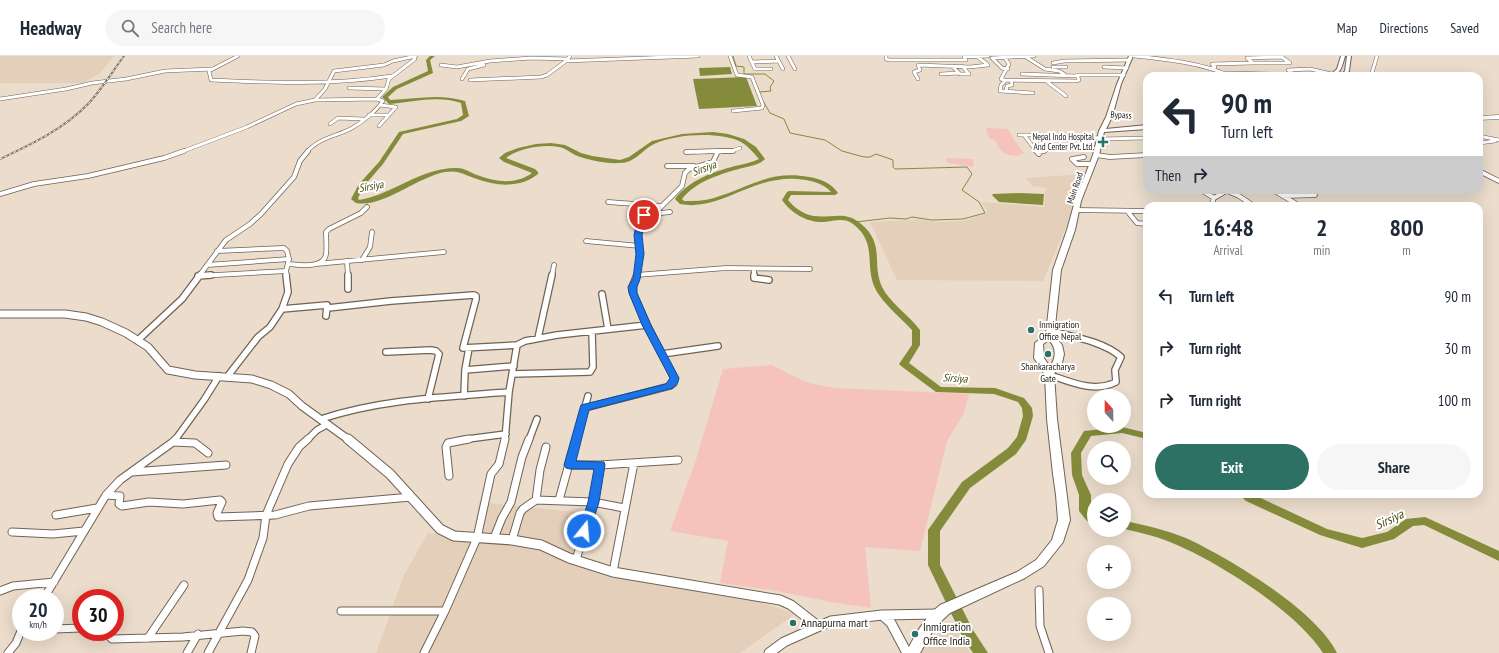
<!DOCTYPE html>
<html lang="en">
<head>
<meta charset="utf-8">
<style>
	:root { --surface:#fff; --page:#f6f6f7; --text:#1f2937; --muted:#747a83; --line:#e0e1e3; --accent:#2c7164 }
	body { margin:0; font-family:"PT Sans Narrow",sans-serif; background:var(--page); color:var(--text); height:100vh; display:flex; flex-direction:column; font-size:15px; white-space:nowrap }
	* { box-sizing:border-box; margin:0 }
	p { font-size:13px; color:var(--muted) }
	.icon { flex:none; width:22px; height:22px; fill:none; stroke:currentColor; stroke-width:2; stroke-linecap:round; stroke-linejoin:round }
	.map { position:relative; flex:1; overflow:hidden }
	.panel { position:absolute; left:1143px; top:146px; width:340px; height:296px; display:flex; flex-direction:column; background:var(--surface); border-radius:12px; box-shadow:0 4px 16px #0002 }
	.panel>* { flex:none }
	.top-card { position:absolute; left:1143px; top:16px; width:340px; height:122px; border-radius:12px; box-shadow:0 4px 16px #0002; background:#fff; color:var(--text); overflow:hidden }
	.needle { width:26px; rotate:339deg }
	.fabs { position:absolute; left:1087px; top:333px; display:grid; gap:8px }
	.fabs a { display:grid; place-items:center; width:44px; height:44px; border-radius:50%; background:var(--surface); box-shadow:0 4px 16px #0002; font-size:20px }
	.speed { position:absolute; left:12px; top:533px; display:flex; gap:8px; font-size:20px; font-weight:700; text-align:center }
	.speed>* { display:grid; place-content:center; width:52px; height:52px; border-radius:50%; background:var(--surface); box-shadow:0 4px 16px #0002; line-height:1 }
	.speed small { font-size:10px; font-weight:400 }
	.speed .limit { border:6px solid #d22; background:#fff; color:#111 }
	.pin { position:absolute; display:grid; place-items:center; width:34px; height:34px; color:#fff; margin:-17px; border:2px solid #fff; border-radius:50%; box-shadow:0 1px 4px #0007 }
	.me { position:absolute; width:44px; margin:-22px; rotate:17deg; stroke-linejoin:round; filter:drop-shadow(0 0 3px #0008) }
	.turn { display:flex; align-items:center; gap:14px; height:84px; padding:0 12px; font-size:18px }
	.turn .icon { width:52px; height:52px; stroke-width:2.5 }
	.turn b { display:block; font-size:28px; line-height:34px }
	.then { display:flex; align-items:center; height:38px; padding:0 12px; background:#0003; gap:8px; font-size:15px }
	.eta { display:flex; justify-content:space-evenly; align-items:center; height:68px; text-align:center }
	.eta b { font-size:24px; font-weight:800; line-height:28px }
	.primary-button { display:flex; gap:8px; margin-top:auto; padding:8px 12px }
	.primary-button a { flex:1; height:46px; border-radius:24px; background:var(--accent); color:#fff; font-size:16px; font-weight:800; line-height:46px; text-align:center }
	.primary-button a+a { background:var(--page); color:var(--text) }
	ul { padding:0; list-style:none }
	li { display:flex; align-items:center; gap:12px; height:52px; padding:0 12px }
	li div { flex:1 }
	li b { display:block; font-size:15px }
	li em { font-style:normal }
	header { display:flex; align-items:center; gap:24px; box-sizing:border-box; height:56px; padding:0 20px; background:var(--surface); border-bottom:1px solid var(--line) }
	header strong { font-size:19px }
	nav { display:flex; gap:22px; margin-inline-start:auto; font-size:14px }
	.search { width:280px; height:36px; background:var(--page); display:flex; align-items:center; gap:10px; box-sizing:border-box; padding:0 14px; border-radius:22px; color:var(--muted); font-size:15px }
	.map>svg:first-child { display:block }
	.built { fill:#e3cfba }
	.green { fill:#f6c3bc }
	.water { fill:#848c3c }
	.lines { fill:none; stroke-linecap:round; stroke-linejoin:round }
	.stream { stroke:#848c3c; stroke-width:1 }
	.river { fill:#848c3c; fill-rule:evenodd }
	.minor-far3-casing { stroke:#706355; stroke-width:4 }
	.minor-far2-casing { stroke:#706355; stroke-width:5.5 }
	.minor-far1-casing { stroke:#706355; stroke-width:8 }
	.minor-casing { stroke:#706355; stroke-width:9 }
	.tertiary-far2-casing { stroke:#706355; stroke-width:5 }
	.tertiary-far1-casing { stroke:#706355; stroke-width:9 }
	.tertiary-casing { stroke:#706355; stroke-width:11 }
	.primary-casing { stroke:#706355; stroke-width:2 }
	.minor-far3 { stroke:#fff; stroke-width:3 }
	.minor-far2 { stroke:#fff; stroke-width:4 }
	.minor-far1 { stroke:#fff; stroke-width:5.5 }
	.minor { stroke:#fff; stroke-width:7 }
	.tertiary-far2 { stroke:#fff; stroke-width:4 }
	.tertiary-far1 { stroke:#fff; stroke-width:7 }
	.tertiary { stroke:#fff; stroke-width:9 }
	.primary { fill:#fff; fill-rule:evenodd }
	.rail-casing { stroke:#83796e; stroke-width:2 }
	.rail { stroke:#fff; stroke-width:1; stroke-dasharray:2.5; stroke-linecap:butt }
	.route { fill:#1a73e8; stroke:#114b97 }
	.poi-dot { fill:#2c7164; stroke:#fff; stroke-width:1.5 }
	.labels { text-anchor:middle; stroke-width:4; stroke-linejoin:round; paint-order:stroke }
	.far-street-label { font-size:9px; fill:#201b15; stroke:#fff }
	.far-poi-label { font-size:9px; fill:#201b15; stroke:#fff; text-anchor:end }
	.poi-label { font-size:10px; fill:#201b15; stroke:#fff; text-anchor:start }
	.water-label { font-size:11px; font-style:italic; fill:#454a0c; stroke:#fff }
	.near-poi-label { font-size:12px; fill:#201b15; stroke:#fff; text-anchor:start }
	.near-water-label { font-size:13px; font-style:italic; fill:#454a0c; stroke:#fff }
</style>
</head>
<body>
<header>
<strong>Headway</strong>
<div class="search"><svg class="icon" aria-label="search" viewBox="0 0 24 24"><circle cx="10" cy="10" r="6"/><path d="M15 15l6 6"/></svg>Search here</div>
<nav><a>Map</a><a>Directions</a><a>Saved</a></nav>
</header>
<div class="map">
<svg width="1499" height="597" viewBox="0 0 1499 597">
	<rect width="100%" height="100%" fill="#ebdccb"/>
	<path class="built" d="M0 0H114L100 17 83 27H0Z
		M1085 118 1068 166 1043 225 897 224 870 166 914 164 916 163 937 166 964 165 987 157V154L981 146 1044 151 1046 132 1032 130 1026 122Z
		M479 446 586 457 571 509 749 542 795 558 740 597H376L404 519 428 477 473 483Z
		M952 566 970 597H914Z"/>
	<path class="green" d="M989 72 1008 73 1015 85 1024 97C1013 104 999 97 996 85L989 82 986 73Z
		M946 102 973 103 974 111 948 107Z
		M772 309 795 321 812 328 836 332 969 338 964 357 947 385 920 495 865 491 871 552 831 546 772 534 720 527 728 485 670 475 695 407 723 313Z"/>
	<path class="water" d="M730 11 732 18 700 20 699 12Z
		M746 21 757 50 699 53 693 23Z
		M1020 137 1044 138 1043 149 999 146 992 139 993 138Z"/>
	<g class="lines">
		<path class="stream" d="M733 0 736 10 744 11V18H765L774 25 770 31 771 35 759 36
			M763 45 770 57 784 63 790 77 825 84 842 95 864 101H870L876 98 893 104V111L895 113 967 111 972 118 962 134 979 146 985 157 963 163 932 164 912 161 906 163 890 162 856 166"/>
		<path class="river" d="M430 0H435L430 4 433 17 397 33 388 41 390 44C416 43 440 37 465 45L469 60 461 65 403 78 383 108 364 130 358 142 359 144C394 138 422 111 457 112 465 112 471 117 477 119 496 126 516 129 532 117L504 106 499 102 505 97 518 92 536 88 551 87 565 89 581 97 592 100 620 104 629 101 652 85 682 78 713 76 728 78 744 83 756 91 765 103C759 109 750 110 742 112 721 118 696 125 682 143L684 145C694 145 704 145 714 142 751 131 769 114 809 121 821 123 831 127 838 137L835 139H791L788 144C815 176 838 148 860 167 886 188 871 206 882 231 889 246 910 260 920 274V289L909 307 941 331 995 332 1024 342 1032 352 1033 360 1026 384 1016 398 970 432 940 475V509L973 574 988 597H973L963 582 928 509V474L962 426 1008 392 1017 381 1023 360 1022 352 1018 346 994 338 936 336 901 310 899 308 912 289V274C901 262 880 245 874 230 865 207 877 186 853 168 844 161 834 165 824 166 807 167 791 157 782 144L787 136 789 135 831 136C824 128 815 126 806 124 796 123 787 122 778 124 744 128 715 155 680 148L675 143C689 124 713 116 735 110 743 108 751 107 759 103 753 96 748 90 741 86 720 75 675 78 654 88 642 94 635 107 620 107 606 108 588 104 575 99 570 96 565 92 559 91 543 88 519 92 506 102L535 113 538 116V118C519 133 496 130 474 122 463 118 458 114 445 116 417 121 383 152 356 147L351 143 359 128 379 106 399 76 457 63 463 59 461 47C437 39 413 46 389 48L382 41 393 31 428 15 426 4Z
			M1122 371 1147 377V383L1122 377 1091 380 1081 397 1082 419 1091 439V454L1094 458V466L1087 465 1079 455V439L1072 419 1071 397 1084 375Z
			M1238 438H1252L1327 473 1362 482 1387 476 1406 463 1425 461 1499 495V505L1424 469 1413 470 1394 483 1362 492 1320 479 1246 445Z
			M1124 465C1145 469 1166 474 1186 482 1229 502 1316 554 1337 597H1323C1297 556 1221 508 1177 489 1160 481 1142 477 1124 473Z"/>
		<defs>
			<path id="minor-far3" d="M238 0 209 15 211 24C271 27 332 29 392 20
				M570 0 566 5 698 0
				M730 0 737 19 752 21 763 49 762 52 733 55
				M749 0 755 13H771
				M776 0 783 13
				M788 0 795 13
				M886 0V3L889 4H966
				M1134 0C1164 3 1203 7 1230 20
				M964 1 988 0
				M1026 1 1045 13 1059 15 1064 18
				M1005 2 1009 8 1001 23 1004 24 1077 25 1079 24 1077 19H1124
				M1247 2 1282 1 1290 7
				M752 6 779 5
				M1053 7 1064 5 1129 4
				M1253 7H1290
				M441 9 457 11 490 5 531 2 568 3
				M952 10 960 18H969L962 10
				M1053 11H1066
				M1104 11 1127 12
				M1008 13 1002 12 992 2 1034 0
				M1210 13 1215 11 1212 8 1253 7 1247 2
				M1225 17 1273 18
				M941 18 959 17
				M1022 18 1076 20
				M1294 18 1288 14 1310 13 1340 20
				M1371 20 1377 0
				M462 23 468 13 484 9
				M918 23 914 16 920 14 918 9 970 11 988 9 978 1
				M470 24 541 21 547 19 566 5
				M1006 24 1001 29 1000 35 1033 37
				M1046 25 1066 40
				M349 32 386 33
				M1006 35 1007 30 1012 29 1011 24
				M0 43 66 33 92 27 126 23 165 15 212 13
				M377 43 386 33 389 23 415 3
				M315 44 325 33 334 15 384 9 393 5 416 0
				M369 59H389
				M330 68 338 62 363 63
				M379 70 396 51 380 49
				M1019 79H1054L1100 82
				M1024 79 1037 96
				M1035 79 1047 94 1040 96
				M1479 80 1499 84
				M1100 83 1147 82
				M1479 87 1495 85
				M181 96 247 71 296 48 315 44 377 43 383 45C376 55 363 66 352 72 338 80 318 82 307 96
				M697 96 718 95
				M718 96 732 95 740 92"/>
			<path id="minor-far2" d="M1036 95 1039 98
				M686 96 718 95
				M1038 96 1044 95
				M1096 99 1110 101 1147 99
				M1084 101 1072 103 1077 108H1093
				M667 110H694
				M1479 115 1499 125
				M1201 134 1214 142
				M1273 134 1300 150
				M1227 135 1239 140 1254 150
				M0 138 34 128 88 120 164 102 184 95
				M1284 140 1315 139
				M608 146 661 150
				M1207 150 1212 147 1214 142 1228 134
				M1076 154 1147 155
				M1128 156 1137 167 1147 168
				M655 157 682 130 685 117 689 113 713 106 718 95H733
				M586 185 640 190
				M217 195 284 192 287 195 289 203
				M362 204 370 191 372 176
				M347 205 348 220
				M289 208C299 209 324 213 326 198 327 191 326 183 326 176L329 173 361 157 367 151
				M316 208 444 196
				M207 209 289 203 286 215 287 220
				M754 213V220
				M636 219 726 212 810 213
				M198 220 286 215
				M199 220 226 184 250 168 261 158 294 121 300 105 308 95
				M552 220 554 209
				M637 220C638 213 640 205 640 197 640 184 636 171 644 159L670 156"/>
			<path id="minor-far1" d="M348 219V233
				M754 219V222L769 224
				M198 220 211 219
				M602 238 608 273
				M328 252 391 245 474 239 476 240V243L463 292 517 289
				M282 253 327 249 326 260
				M1050 275C1073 281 1103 285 1121 301L1115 314 1116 326C1094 337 1071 326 1050 319
				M538 282 552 219
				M138 284 182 243 200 219
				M386 296 431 294 436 295 439 298 428 343
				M662 298 718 290
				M465 314 514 310
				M512 318 590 316 593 311 592 276
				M227 321 258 281 270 271 282 253 288 236 286 219
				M464 340 465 314 469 292
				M585 352 670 330 674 327V322L647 269
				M321 363C382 343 445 341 509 336
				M175 384 204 344 219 320
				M307 384 317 374 328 368
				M460 384 506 378
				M505 384 509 336 517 289 525 285 557 279 647 269 633 237 632 231 637 219
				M529 384 537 363
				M576 384 588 340"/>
			<path id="minor" d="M173 386 195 387 208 397
				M546 391 540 414 536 444 593 446 624 452
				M570 409H600
				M132 416 226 409
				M449 420 446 391 448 387 469 383
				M106 439 120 440 119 448 122 450 149 446 183 448 220 444 222 446 217 457 218 461 275 459 309 450 411 441
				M559 444 576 383
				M56 459 97 452
				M12 476 53 478 84 475
				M494 482 502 462 511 446 522 401 529 383
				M512 484 520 457 523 453 536 444
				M576 504 593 446 600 409 678 404
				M613 516 634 407
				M1039 534 1040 570 1049 597
				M0 535 13 530 54 526
				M44 542 106 439 120 424 173 386 176 383
				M341 555H445
				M55 573 81 572
				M111 576 110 581 112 583 183 581 243 575 252 576 255 580 251 597
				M148 582 184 529
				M8 597 16 587 21 575
				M187 597 198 578
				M208 597 248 524 263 482 266 459 288 408 299 391 308 383
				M424 597 445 555 477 482 491 418 499 408 505 383"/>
			<path id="tertiary-far2" d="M1479 62 1499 61"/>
			<path id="tertiary-far1" d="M0 258H65L86 261 102 266 126 277 148 291 168 314 195 319 252 323 271 329 289 338 302 350 349 384"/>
			<path id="tertiary" d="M348 383 390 418 440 473 454 480 512 484 541 489 569 502 613 516 780 544 791 549 818 570
				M882 559 937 558
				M769 597 784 586 831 565 882 559 891 567 907 597"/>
			<path id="primary" d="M1129 0H1133L1121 28 1112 61 1106 73 1147 69V73L1104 76 1099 99 1081 145 1075 174 1061 214 1054 279 1062 289 1064 298 1062 307 1054 318 1057 363 1070 464 1063 486 1044 510 1025 522 950 557 935 571 920 597H906C915 579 924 562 940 549L1017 516 1036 504 1052 484 1058 464 1056 439 1053 418 1047 363 1045 319 1034 302 1035 287 1046 278 1053 214 1067 174 1075 145 1093 99 1099 75 1106 61 1117 28ZM1049 284C1057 293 1056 301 1050 311L1044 302 1043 288Z
				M1341 0H1345C1342 10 1341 20 1329 20L1337 13Z
				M1347 0H1351L1349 15 1345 20H1340L1345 15Z"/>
		</defs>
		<use href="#minor-far3" class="minor-far3-casing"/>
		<use href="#minor-far2" class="minor-far2-casing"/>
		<use href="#minor-far1" class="minor-far1-casing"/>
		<use href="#minor" class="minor-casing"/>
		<use href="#tertiary-far2" class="tertiary-far2-casing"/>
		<use href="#tertiary-far1" class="tertiary-far1-casing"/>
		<use href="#tertiary" class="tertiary-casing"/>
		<use href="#primary" class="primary-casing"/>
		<use href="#minor-far3" class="minor-far3"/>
		<use href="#minor-far2" class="minor-far2"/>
		<use href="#minor-far1" class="minor-far1"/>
		<use href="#minor" class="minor"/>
		<use href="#tertiary-far2" class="tertiary-far2"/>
		<use href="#tertiary-far1" class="tertiary-far1"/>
		<use href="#tertiary" class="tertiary"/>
		<use href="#primary" class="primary"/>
		<defs>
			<path id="rail" d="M0 103C32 88 64 73 89 47 102 33 112 16 124 0"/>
		</defs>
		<use href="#rail" class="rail-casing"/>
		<use href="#rail" class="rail"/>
	</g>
	<path class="route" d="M644 157 648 159 645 162 642 179 644 198 640 223 637 231V237L651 269 679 322 678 326 673 332 589 354 576 405 604 406 605 409 599 446 590 475 589 478 584 479 580 478 579 475 588 446 594 413H570L566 412 564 409 580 352 581 349 666 328 670 322 642 269 629 237 628 231 633 223 636 198 634 179 638 162Z"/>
	<g class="poi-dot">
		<path d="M1101 80h4v4h4v4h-4v4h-4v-4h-4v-4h4z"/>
		<circle cx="1031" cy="274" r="4"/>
		<circle cx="1048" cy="298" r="4"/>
		<circle cx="793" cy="567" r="4"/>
		<circle cx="915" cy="578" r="4"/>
	</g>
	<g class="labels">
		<g class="far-street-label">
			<text transform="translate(1121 59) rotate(3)" y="3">Bypass</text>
			<text transform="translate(1075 132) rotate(-71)" y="3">Main Road</text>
		</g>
		<g class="far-poi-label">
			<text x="1094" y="84">Nepal Indo Hospital<tspan x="1094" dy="10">And Center Pvt. Ltd.</tspan></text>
		</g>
		<g class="poi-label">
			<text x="1039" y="272">Inmigration<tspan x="1039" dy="12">Office Nepal</tspan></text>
			<text x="1048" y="314" text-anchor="middle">Shankaracharya<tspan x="1048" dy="12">Gate</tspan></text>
		</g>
		<g class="water-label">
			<text transform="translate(704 112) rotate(-20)" y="4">Sirsiya</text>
			<text transform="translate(371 130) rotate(-10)" y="4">Sirsiya</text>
			<text transform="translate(955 322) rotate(4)" y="4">Sirsiya</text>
		</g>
		<g class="near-poi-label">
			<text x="801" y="571">Annapurna mart</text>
			<text x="923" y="575">Inmigration<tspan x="923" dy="14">Office India</tspan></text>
		</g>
		<g class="near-water-label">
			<text transform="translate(1389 463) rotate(-25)" y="5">Sirsiya</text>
		</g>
	</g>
</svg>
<div class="fabs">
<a><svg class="needle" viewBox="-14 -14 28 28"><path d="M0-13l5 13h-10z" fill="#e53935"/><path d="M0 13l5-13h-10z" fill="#747a83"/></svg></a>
<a><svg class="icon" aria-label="search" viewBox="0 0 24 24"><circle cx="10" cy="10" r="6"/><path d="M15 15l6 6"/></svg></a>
<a><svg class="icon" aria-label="layers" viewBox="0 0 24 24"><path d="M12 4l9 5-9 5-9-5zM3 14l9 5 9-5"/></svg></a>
<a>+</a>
<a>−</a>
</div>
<div class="speed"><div>20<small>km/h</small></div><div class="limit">30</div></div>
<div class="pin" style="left:644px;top:159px;background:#d93025"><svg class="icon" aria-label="arrive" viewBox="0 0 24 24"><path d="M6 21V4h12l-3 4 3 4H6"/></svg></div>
<svg class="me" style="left:584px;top:475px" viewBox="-20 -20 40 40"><circle r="17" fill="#1a73e8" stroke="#fff" stroke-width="3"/><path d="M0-11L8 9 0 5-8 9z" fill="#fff"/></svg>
<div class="top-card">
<div class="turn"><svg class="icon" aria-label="left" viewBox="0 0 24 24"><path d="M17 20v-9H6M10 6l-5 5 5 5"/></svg><div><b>90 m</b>Turn left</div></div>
<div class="then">Then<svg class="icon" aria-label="right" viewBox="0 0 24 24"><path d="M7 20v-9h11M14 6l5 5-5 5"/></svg></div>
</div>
<section class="panel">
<div class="eta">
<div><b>16:48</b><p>Arrival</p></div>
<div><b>2</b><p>min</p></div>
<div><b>800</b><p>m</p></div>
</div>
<ul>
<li><svg class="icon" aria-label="left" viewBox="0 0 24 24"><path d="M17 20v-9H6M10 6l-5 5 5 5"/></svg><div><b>Turn left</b></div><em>90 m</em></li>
<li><svg class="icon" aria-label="right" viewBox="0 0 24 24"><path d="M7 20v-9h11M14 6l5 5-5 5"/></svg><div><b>Turn right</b></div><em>30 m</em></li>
<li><svg class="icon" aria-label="right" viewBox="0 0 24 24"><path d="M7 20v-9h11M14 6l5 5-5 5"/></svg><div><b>Turn right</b></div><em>100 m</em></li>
</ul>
<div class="primary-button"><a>Exit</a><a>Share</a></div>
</section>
</div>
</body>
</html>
